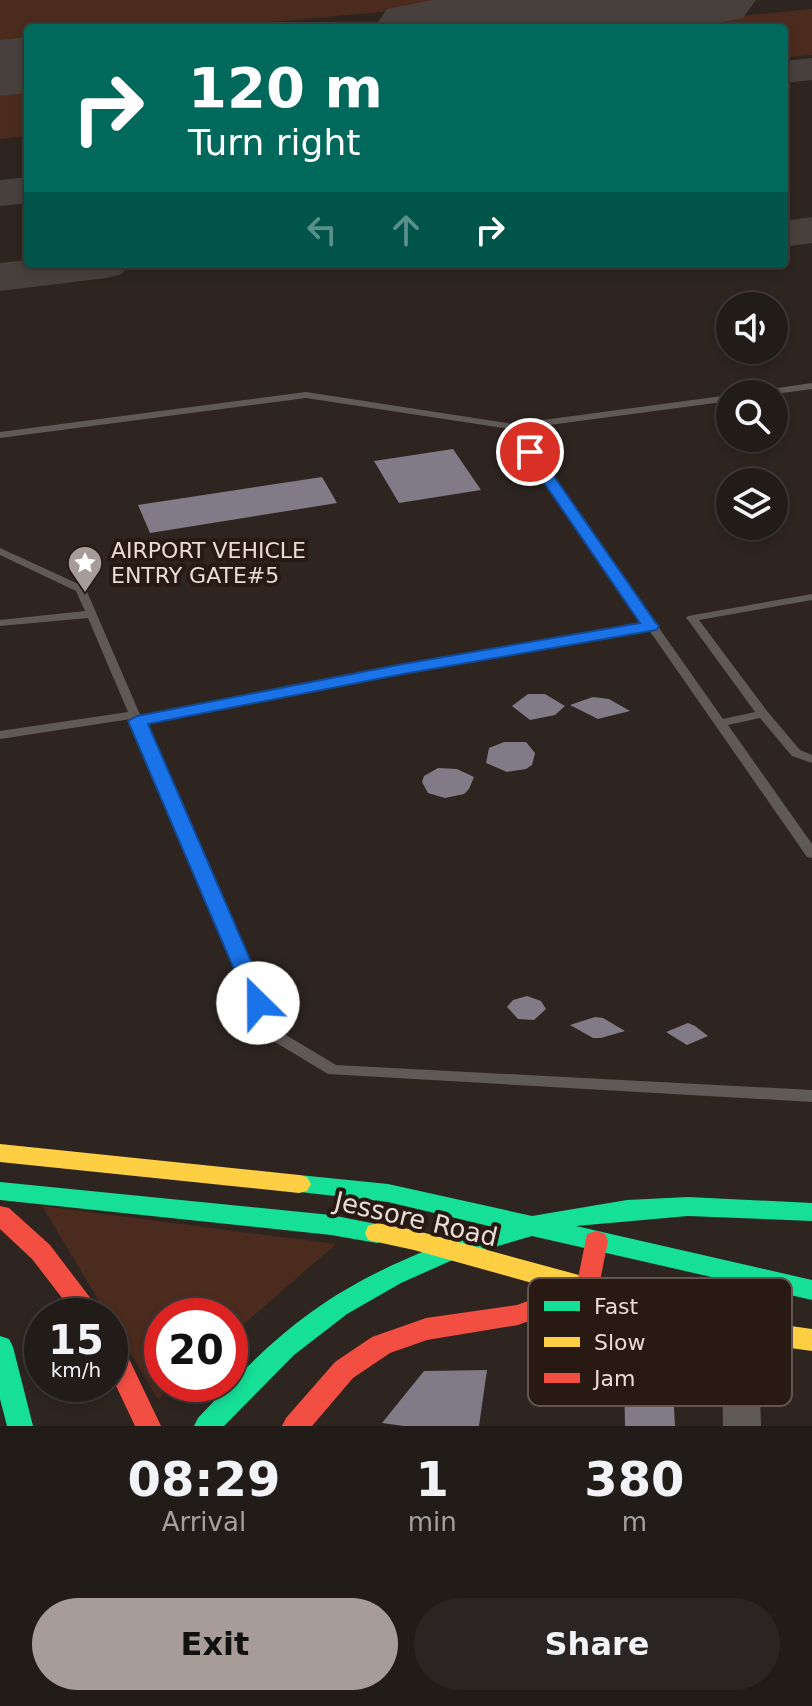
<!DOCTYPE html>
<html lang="en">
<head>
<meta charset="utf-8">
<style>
	:root { --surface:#221c19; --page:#2a2522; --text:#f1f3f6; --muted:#a2a1a2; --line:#3f3a38; --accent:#a79c97 }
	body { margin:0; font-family:"DejaVu Sans",sans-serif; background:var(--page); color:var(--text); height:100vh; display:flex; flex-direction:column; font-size:30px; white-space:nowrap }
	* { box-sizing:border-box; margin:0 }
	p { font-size:26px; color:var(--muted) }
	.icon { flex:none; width:44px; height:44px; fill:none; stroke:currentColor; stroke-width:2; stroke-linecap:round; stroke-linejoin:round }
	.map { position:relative; height:1426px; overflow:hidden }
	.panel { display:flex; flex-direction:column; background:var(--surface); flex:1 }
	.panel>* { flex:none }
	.top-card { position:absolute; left:24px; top:24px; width:764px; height:244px; border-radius:8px; box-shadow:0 4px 12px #0003,0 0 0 2px var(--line); background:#00695c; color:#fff; overflow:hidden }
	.tools { position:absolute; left:716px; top:292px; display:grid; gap:16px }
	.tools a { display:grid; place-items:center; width:72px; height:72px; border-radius:50%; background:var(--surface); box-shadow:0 4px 12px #0003,0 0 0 2px var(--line); font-size:40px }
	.speed { position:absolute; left:24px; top:1298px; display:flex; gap:16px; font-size:40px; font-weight:700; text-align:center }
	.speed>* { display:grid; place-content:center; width:104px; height:104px; border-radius:50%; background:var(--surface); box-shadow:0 4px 12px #0003,0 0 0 2px var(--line); line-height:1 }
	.speed small { font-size:20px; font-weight:400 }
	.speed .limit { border:12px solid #d22; background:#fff; color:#111 }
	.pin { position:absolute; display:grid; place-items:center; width:68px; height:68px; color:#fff; margin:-34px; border:4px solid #fff; border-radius:50%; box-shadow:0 2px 8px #0007 }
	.me { position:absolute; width:88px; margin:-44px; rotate:337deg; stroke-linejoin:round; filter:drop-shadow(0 0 6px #0008) }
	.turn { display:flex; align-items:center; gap:28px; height:168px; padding:0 32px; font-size:36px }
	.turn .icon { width:104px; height:104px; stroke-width:2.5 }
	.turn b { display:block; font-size:56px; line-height:68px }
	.lanes { display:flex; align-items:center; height:76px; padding:0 32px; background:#0003; justify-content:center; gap:40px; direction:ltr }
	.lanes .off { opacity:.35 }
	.eta { display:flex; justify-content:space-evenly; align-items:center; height:136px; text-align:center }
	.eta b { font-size:48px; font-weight:700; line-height:56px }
	.button { display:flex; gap:16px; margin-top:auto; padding:16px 32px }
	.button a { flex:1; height:92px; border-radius:48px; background:var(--accent); color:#111; font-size:32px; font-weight:700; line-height:92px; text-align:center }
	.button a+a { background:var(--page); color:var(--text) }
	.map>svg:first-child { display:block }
	.green { fill:#4b2b1e }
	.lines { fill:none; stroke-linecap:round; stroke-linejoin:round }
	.taxiway { fill:#48403c; fill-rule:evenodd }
	.runway { fill:#48403c; fill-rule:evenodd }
	.building { fill:#807b86 }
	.lane { fill:#605a57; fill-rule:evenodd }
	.street { fill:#605a57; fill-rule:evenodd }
	.fast { fill:#16e098; fill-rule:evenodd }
	.slow { fill:#ffcf43; fill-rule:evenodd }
	.jam { fill:#f24e42; fill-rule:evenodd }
	.route { fill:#1a73e8; stroke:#114b97; stroke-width:2 }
	.labels { text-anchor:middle; stroke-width:8; stroke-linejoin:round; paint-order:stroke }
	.poi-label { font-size:22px; fill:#e8dcd7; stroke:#291913; text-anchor:start }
	.near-street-label { font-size:26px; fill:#e8dcd7; stroke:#291913 }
	.key { fill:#291913; stroke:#62544e; stroke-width:2 }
	.key-label { font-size:22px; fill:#e8dcd7 }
</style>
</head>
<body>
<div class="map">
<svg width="812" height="1426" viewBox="0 0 812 1426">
	<rect width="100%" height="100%" fill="#2e2521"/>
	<path class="green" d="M0 0H509L209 28H28V45L0 48Z
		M812 9V55L784 58V28H620Z
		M28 87V136L0 139V90Z
		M42 1206 336 1244 230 1336V1316H162V1384H175L158 1399Z"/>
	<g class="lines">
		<path class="taxiway" d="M812 58V80L784 83V61Z
			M28 177V203L0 206V180Z
			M812 217V243L784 247V221Z
			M28 260V264H129L122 274 106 278 0 291V263Z"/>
		<path class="runway" d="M433 0H756L743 18 691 28H374L387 9Z
			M28 37V93L0 96V40Z"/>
	</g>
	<path class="building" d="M453 449 481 490 399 503 374 461Z
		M322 477 337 503 150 533 138 505Z
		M528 694H545L565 706 555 715 530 720 512 706Z
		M593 697 609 699 630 711 598 719 570 705Z
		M504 742H526L535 753 532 765 526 769 507 772 486 763 489 748Z
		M438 768 457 769 474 777 469 789 464 794 445 798 428 793 422 782 424 776Z
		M527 996 541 1001 546 1009 534 1020 518 1019 507 1007 513 1000Z
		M595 1017 603 1018 625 1031 601 1038H593L570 1025Z
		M688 1023 695 1026 708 1036 687 1045 666 1032Z
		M624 1367 672 1370 675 1426H625Z
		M487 1370 479 1426H404L382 1423 424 1371Z"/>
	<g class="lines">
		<path class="lane" d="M812 383V389L774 394H752L757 391Z
			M306 392 513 424 730 395V401L519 429 723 719 755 712 688 620 686 618 688 616 812 594V600L699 620 767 711 800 750 812 755V763L792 756 760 718 728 725 812 844V858L807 857 649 630 403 672 144 723 276 1029 336 1065 812 1090V1102L328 1074 265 1036 263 1032 131 719 0 739V731L128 712 88 618 0 626V620L85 611 76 591 0 555V548L85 587 141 717 403 666 645 624 510 429 306 398 0 438V432Z"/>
		<path class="street" d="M740 1315 753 1319 758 1330 761 1426H723L722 1330 727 1319Z"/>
		<path class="fast" d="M299 1175 388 1184 532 1216 627 1200 688 1197 812 1203V1221L688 1216 576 1226 812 1280V1300L532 1236 457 1258 401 1283 347 1314 294 1355 224 1426H194L198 1418C233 1381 268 1343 310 1313 365 1273 429 1247 493 1227L388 1202 291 1191 287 1184 291 1177Z
			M0 1182 331 1215 386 1226 389 1233 386 1240 377 1243 331 1235 0 1200Z
			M0 1336 9 1339 13 1347 33 1426H7L0 1399Z"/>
		<path class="slow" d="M0 1144 299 1175 307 1177 311 1184 307 1191 299 1193 0 1162Z
			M377 1223 414 1230 740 1319 812 1329V1351L740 1341 414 1250 368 1240 365 1233 368 1226Z"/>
		<path class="jam" d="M0 1206 9 1208 50 1245 104 1316H76L32 1259 0 1229Z
			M596 1231 605 1234 608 1241 597 1296 518 1325 427 1340 390 1353 353 1378 312 1426H282L286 1418 335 1362 372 1337 426 1318 517 1305 577 1283 587 1234Z
			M110 1335 119 1338 161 1426H135L110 1373Z"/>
	</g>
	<path class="route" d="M530 447 535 449 656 623 659 626 656 630 403 674 148 724 269 1003 266 1009H251L128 721 137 716 403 664 640 623 523 452Z"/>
	<defs>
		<symbol id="sight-pin" viewBox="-11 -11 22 30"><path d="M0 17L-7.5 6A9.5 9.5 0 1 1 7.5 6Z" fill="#a79c97" stroke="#291913"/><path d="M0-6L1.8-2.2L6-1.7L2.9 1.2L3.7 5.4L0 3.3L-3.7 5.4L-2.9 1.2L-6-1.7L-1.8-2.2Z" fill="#fff"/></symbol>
	</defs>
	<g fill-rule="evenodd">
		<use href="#sight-pin" x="65" y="543" width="40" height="54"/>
	</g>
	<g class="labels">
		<g class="poi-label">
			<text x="111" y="558">AIRPORT VEHICLE<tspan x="111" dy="25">ENTRY GATE#5</tspan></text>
		</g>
		<g class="near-street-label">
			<text transform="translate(416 1219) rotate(13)" y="9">Jessore Road</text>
		</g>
	</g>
	<rect x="528" y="1278" width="264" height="128" rx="12" class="key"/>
	<rect x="544" y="1301" width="36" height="10" fill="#16e098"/>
	<rect x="544" y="1337" width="36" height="10" fill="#ffcf43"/>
	<rect x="544" y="1373" width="36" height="10" fill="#f24e42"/>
	<g class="key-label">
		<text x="594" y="1314">Fast</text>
		<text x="594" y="1350">Slow</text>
		<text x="594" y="1386">Jam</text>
	</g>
</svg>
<div class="tools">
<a><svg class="icon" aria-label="sound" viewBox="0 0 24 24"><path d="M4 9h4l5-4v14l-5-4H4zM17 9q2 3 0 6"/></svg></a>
<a><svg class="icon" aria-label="search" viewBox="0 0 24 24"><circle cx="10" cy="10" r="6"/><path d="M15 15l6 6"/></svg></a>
<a><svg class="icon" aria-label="layers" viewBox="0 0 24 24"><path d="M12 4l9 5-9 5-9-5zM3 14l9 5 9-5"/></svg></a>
</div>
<div class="speed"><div>15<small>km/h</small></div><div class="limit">20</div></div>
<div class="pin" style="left:530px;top:452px;background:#d93025"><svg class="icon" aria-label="arrive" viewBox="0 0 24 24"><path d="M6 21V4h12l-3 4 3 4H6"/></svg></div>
<svg class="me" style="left:258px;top:1003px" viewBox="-20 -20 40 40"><circle r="19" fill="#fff"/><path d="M0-13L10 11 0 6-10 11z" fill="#1a73e8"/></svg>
<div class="top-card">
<div class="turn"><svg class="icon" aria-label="right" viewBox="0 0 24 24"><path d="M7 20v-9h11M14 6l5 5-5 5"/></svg><div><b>120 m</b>Turn right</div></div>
<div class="lanes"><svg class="icon off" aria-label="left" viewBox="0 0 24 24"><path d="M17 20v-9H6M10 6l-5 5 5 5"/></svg><svg class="icon off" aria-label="ahead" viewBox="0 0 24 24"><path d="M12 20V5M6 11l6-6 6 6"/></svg><svg class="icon" aria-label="right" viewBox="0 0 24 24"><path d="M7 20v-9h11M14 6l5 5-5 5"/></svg></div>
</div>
</div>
<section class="panel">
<div class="eta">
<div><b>08:29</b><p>Arrival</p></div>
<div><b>1</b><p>min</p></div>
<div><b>380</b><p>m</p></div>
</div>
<div class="button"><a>Exit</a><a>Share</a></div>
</section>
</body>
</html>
